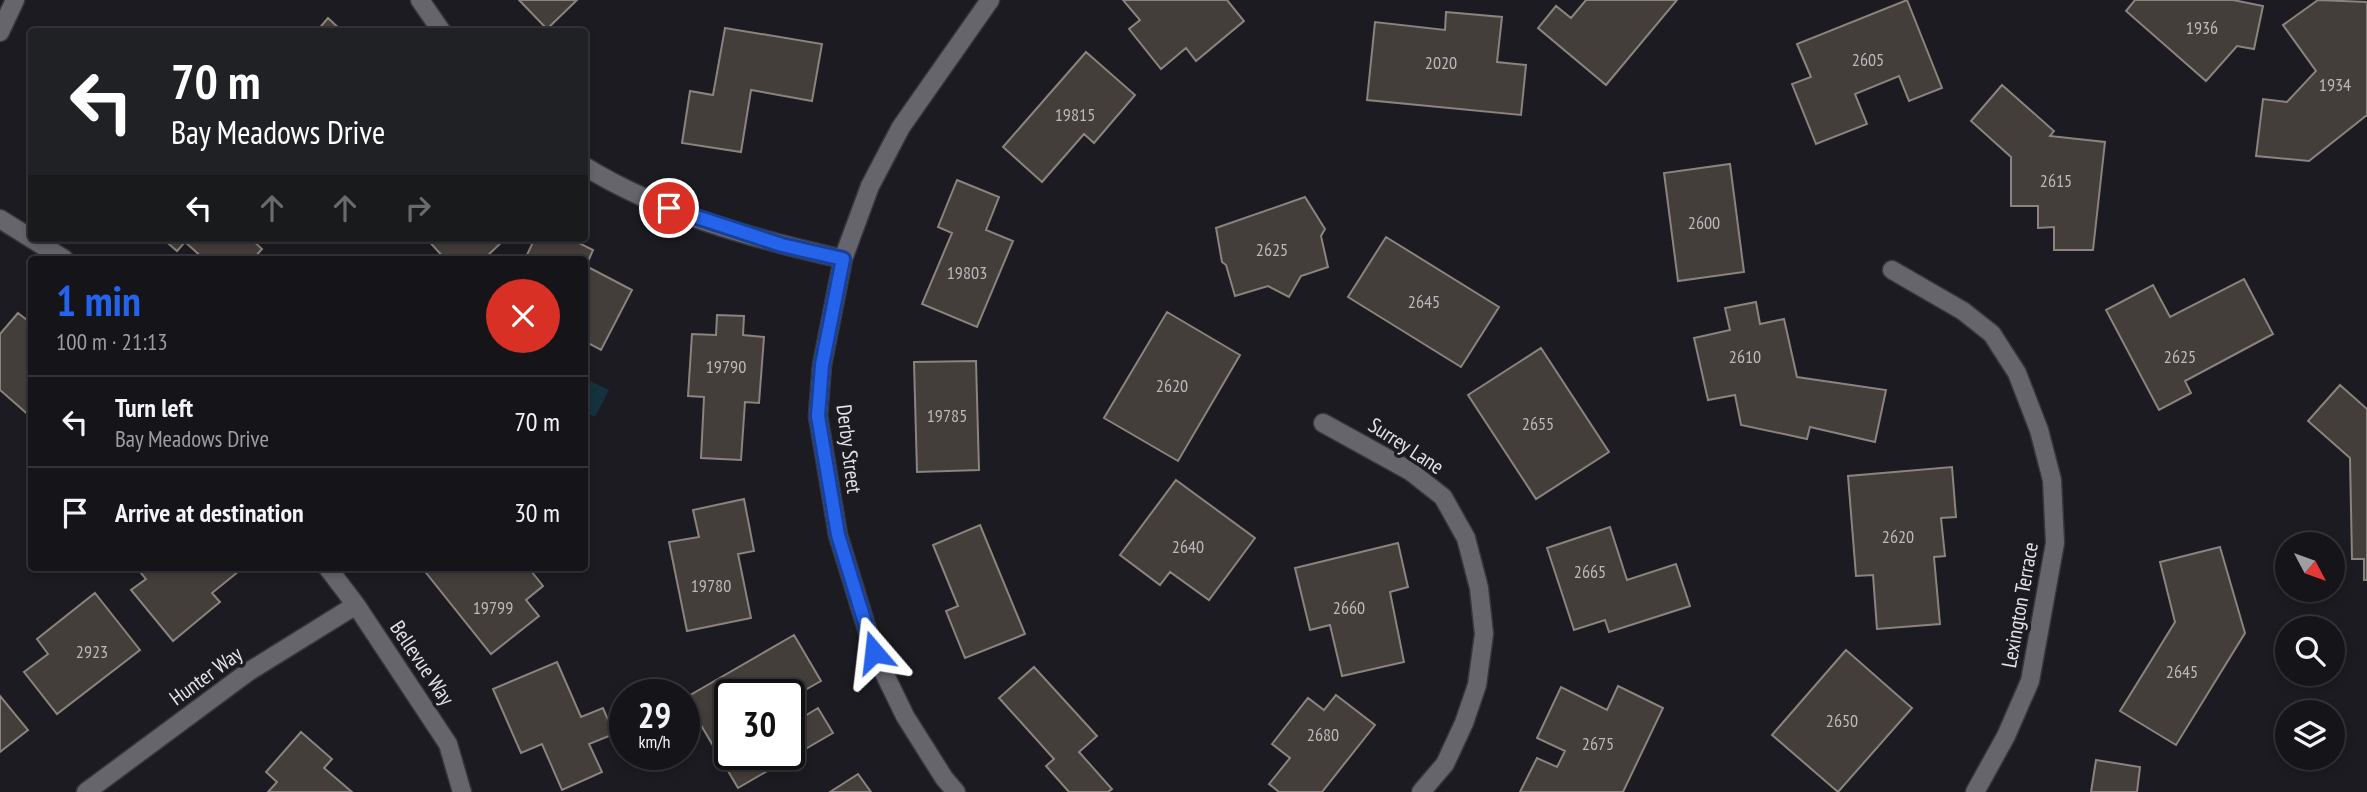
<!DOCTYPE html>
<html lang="en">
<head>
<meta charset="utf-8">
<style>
	:root { --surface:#151419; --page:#222126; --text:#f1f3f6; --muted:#9d9ea2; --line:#343338; --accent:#2563eb }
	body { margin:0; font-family:"PT Sans Narrow",sans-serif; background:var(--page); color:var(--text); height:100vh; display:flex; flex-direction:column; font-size:26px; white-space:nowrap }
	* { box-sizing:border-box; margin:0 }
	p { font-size:23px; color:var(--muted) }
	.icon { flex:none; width:38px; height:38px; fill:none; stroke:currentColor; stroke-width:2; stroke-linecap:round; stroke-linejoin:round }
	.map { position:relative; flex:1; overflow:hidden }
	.side { position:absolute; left:28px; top:256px; width:560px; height:315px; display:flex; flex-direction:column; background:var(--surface); border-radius:7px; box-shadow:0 4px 10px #0003,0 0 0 2px var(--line) }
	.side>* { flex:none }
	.guide { position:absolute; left:28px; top:28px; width:560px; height:214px; border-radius:7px; box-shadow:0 4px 10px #0003,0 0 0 2px var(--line); background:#202124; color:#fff; overflow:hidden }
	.needle { width:46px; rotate:131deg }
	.fabs { position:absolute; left:2275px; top:532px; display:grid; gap:14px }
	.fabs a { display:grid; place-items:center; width:70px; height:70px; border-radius:50%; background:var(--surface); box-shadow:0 4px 10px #0003,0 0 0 2px var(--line); font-size:35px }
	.speed { position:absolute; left:609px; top:679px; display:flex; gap:14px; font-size:35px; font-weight:700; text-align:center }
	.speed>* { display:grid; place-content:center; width:91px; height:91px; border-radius:50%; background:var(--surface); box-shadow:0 4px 10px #0003,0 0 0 2px var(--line); line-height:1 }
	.speed small { font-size:18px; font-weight:400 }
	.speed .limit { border:4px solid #111; border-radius:10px; background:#fff; color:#111 }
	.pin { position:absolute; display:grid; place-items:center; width:60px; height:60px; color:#fff; margin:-30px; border:4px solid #fff; border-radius:50%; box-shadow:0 2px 7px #0007 }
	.me { position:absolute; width:77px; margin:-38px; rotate:343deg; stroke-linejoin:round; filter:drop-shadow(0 0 5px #0008) }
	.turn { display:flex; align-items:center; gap:24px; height:147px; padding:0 28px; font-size:32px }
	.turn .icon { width:91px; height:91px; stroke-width:2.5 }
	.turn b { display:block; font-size:49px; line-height:60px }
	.lanes { display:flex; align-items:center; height:66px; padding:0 28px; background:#0003; justify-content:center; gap:35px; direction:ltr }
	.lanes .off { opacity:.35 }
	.round { display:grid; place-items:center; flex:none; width:74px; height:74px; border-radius:37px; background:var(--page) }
	.head { display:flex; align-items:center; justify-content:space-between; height:119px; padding:0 28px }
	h1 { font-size:42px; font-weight:600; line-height:52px; color:var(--accent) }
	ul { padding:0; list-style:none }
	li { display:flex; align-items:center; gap:21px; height:91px; padding:0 28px; border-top:2px solid var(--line) }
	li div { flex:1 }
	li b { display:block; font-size:26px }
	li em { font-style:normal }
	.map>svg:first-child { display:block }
	.water { fill:#13323d }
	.building { fill:#443e3a; stroke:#8a837e; stroke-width:2 }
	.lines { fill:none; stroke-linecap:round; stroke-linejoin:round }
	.minor-casing { stroke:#37363a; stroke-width:21 }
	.minor { stroke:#67656c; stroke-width:18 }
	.route-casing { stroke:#184099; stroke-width:18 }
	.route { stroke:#2563eb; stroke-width:12 }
	.labels { text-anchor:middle; stroke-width:7; stroke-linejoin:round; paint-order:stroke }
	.number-label { font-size:18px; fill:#bbb9bb }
	.street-label { font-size:21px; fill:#e3e2e6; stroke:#1c1b21 }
</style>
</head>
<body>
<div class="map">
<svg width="2367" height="792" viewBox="0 0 2367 792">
	<rect width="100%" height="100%" fill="#1c1b21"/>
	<path class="water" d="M584 378 609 390 595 417 585 412Z"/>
	<path class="building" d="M519 0H577L547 29Z
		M1123 0H1227L1244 21 1196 61 1186 48 1161 69 1129 29 1140 20Z
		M1586 0H1677L1606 85 1538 28 1556 6 1571 18Z
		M1907 0 1942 88 1909 101 1899 76 1855 94 1867 124 1816 144 1792 84 1811 77 1797 44Z
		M2135 0H2233L2263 6 2254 49 2237 46 2206 81 2126 11Z
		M2318 0 2367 2V115L2309 161 2256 156 2263 99 2287 102 2316 71 2283 25Z
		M1446 12 1502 17 1497 62 1526 65 1521 115 1367 100 1375 22 1445 30Z
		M328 18 343 32H316Z
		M725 28 822 44 812 101 751 90 741 152 682 143 690 91 713 95Z
		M1086 52 1135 95 1094 143 1084 134 1042 182 1003 147Z
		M2002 85 2054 131 2050 136 2105 142 2093 250H2054V227L2038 228V206H2011V157L1971 121Z
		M1730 164 1744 272 1678 281 1664 173Z
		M957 180 999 197 986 230 1013 241 977 327 922 304 952 233 938 227Z
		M1305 197 1325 229 1321 236 1328 267 1301 276 1289 297 1268 286 1235 296 1226 265 1222 262 1216 228Z
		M1386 237 1499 307 1461 367 1348 297Z
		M162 238H250L262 249 253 259H204L185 242 177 251Z
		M426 238H504L505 239 484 259H445Z
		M535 238H569L593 250 586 266 632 290 601 350 584 341V259H525Z
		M2244 279 2273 334 2185 381 2191 393 2159 410 2106 310 2153 285 2170 317Z
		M1756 302 1760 324 1784 319 1797 377 1886 390 1875 442 1810 427 1807 439 1741 425 1735 395 1708 400 1694 338 1730 330 1725 308Z
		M1167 312 1240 355 1178 461 1104 418Z
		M18 313 32 324V418L0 390V334Z
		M717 315 744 316 743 335 764 337 759 403 745 402 741 460 701 458 704 397 688 396 692 334 716 335Z
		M1541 348 1609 452 1536 499 1468 395Z
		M976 361 979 470 917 472 914 362Z
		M2340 385 2367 409V580H2364V559H2352L2350 458 2308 421Z
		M1952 467 1956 517 1941 518 1945 556 1934 557 1940 624 1877 629 1873 575 1856 576 1848 476Z
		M1176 480 1255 538 1209 600 1170 572 1160 585 1120 555Z
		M744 499 754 551 738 554 751 618 687 631 669 542 699 537 693 510Z
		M980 525 1025 634 965 658 946 611 958 606 933 545Z
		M1610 527 1627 580 1676 564 1690 606 1609 632 1605 620 1574 630 1547 548Z
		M1398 543 1408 587 1390 592 1404 662 1342 676 1330 625 1310 630 1295 568Z
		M2220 547 2245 633 2176 745 2120 711 2175 622 2160 562Z
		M136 567H236L239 571 212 593 220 602 173 641 131 590 146 579Z
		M426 567H475L478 571 484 567H528L543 586 526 600 539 616 491 654 423 569Z
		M95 593 140 650 57 714 24 672 48 654 37 639Z
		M794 635 821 681 789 699V695H730V754H789V704L798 720 818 708 833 733 738 788 685 698Z
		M1846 650 1912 708 1838 792 1772 735Z
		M557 662 581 717 603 708 614 734 589 744 602 772 562 790 542 744 521 753 493 689Z
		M1034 667 1097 736 1079 752 1112 789 1108 792H1069L1046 766 1054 759 999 698Z
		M1618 686 1663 708 1623 792H1520L1537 758 1557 767 1565 751 1537 738 1561 687 1607 710Z
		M1336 695 1375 725 1322 792H1279L1269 784 1290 758 1272 744 1308 698 1324 710Z
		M0 696 28 730 0 752Z
		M301 732 332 759 324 768 352 792H268L277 782 266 772Z
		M2096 760 2140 767 2137 792H2091Z
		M858 774 871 792H830Z"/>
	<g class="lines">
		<defs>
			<path id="minor" d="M420 0 442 32
				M0 32 15 0
				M584 166C662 214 754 239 843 259
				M0 219 64 259
				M1892 270 1963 311 1992 334 2017 373 2039 430 2052 480 2055 543 2030 681 2006 736 1975 792
				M1323 423 1410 471 1443 497 1466 538 1479 588 1484 634 1477 685 1464 723 1445 764 1421 792
				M327 567 356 605 448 744 462 792
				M86 792 248 672 356 605
				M956 792 944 778 905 716 874 652 838 535 818 416 822 365 843 259 870 186 901 127 990 0"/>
		</defs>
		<use href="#minor" class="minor-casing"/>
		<use href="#minor" class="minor"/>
	</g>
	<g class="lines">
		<defs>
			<path id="route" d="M669 208 782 245 843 259 822 365 818 416 838 535 874 652"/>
		</defs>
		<use href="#route" class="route-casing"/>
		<use href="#route" class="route"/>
	</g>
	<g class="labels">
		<g class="number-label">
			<text x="2202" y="34">1936</text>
			<text x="1868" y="66">2605</text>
			<text x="1441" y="69">2020</text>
			<text x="2335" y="91">1934</text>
			<text x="1075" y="121">19815</text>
			<text x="2056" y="187">2615</text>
			<text x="1704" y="229">2600</text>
			<text x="1272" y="256">2625</text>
			<text x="967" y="279">19803</text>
			<text x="1424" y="308">2645</text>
			<text x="1745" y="363">2610</text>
			<text x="2180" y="363">2625</text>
			<text x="726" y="373">19790</text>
			<text x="1172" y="392">2620</text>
			<text x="947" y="422">19785</text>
			<text x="1538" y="430">2655</text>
			<text x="1898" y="543">2620</text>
			<text x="1188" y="553">2640</text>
			<text x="1590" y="578">2665</text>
			<text x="711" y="592">19780</text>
			<text x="493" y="614">19799</text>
			<text x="1349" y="614">2660</text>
			<text x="92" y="658">2923</text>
			<text x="2182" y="678">2645</text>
			<text x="1842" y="727">2650</text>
			<text x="1323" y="741">2680</text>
			<text x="1598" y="750">2675</text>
		</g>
		<g class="street-label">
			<text transform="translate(1406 446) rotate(33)" y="7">Surrey Lane</text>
			<text transform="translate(849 449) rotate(83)" y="7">Derby Street</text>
			<text transform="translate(2020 605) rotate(-80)" y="7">Lexington Terrace</text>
			<text transform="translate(422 663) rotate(56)" y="7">Bellevue Way</text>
			<text transform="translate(206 676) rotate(-36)" y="7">Hunter Way</text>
		</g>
	</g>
</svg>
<div class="fabs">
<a><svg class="needle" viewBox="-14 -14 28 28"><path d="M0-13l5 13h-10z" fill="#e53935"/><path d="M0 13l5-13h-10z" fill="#9d9ea2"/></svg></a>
<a><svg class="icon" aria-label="search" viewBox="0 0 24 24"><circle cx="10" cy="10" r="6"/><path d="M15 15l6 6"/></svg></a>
<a><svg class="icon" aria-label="layers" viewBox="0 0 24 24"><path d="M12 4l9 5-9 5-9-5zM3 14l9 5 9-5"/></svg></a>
</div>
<div class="speed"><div>29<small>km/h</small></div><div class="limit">30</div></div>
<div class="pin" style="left:669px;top:208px;background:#d93025"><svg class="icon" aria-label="arrive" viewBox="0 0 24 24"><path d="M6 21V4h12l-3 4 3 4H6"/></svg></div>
<svg class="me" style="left:874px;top:652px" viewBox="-20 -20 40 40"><path d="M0-17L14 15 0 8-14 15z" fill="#2563eb" stroke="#fff" stroke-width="4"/></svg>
<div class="guide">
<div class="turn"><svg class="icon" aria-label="left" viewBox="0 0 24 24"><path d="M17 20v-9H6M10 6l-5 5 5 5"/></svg><div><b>70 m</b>Bay Meadows Drive</div></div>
<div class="lanes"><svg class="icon" aria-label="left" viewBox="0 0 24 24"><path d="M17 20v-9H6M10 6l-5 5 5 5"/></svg><svg class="icon off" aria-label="ahead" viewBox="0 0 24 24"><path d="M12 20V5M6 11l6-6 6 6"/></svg><svg class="icon off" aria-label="ahead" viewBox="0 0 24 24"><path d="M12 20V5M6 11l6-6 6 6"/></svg><svg class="icon off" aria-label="right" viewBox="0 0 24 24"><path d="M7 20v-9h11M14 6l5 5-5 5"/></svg></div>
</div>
<section class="side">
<div class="head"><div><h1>1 min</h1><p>100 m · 21:13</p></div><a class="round" style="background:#d93025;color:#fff"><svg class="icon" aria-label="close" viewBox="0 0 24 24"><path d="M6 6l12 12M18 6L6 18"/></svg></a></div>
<ul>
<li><svg class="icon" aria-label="left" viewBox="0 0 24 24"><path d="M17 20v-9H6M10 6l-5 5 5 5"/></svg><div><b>Turn left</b><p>Bay Meadows Drive</p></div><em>70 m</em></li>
<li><svg class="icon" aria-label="arrive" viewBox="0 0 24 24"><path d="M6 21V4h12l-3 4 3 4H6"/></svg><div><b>Arrive at destination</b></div><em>30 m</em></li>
</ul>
</section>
</div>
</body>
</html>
